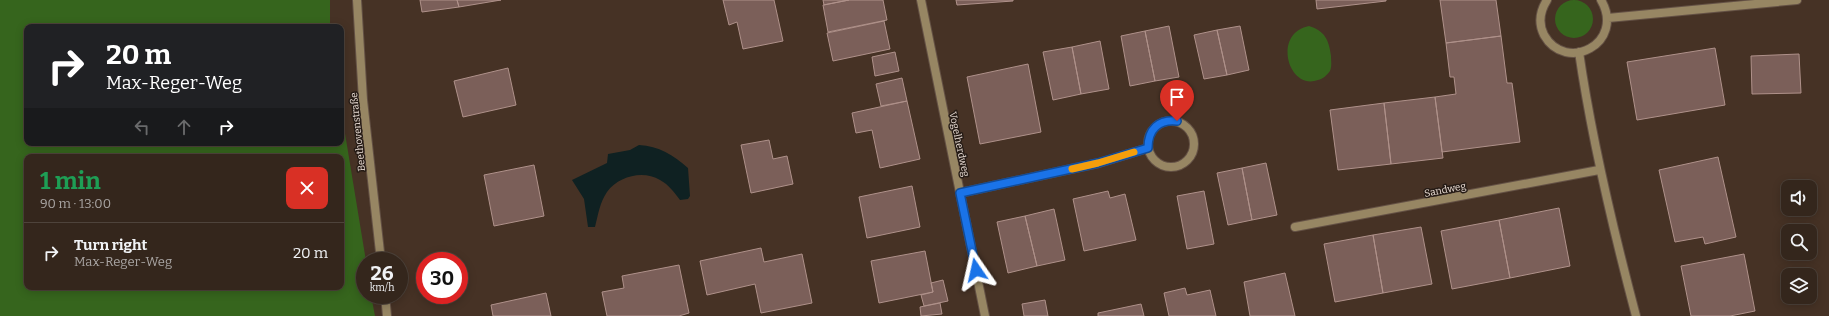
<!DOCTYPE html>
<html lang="en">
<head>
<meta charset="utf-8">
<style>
	:root { --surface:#34261c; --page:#3f3229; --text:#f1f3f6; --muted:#a9a5a3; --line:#4e433b }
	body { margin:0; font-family:Bitter,serif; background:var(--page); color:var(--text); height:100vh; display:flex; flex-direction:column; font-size:15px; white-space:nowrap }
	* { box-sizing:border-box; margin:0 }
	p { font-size:13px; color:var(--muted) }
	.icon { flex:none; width:22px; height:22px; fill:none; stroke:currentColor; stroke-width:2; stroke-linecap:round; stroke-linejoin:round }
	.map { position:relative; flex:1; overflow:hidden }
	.details { position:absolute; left:24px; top:154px; width:320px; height:136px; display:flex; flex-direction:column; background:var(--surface); border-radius:8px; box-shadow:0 2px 10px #0003,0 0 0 1px var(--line) }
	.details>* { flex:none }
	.guide { position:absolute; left:24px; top:24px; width:320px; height:122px; border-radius:8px; box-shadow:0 2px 10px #0003,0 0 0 1px var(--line); background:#202124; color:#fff; overflow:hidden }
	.fabs { position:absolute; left:1781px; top:180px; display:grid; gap:8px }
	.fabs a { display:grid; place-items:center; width:36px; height:36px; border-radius:8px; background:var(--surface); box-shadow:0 2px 10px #0003,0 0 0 1px var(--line); font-size:20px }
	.speed { position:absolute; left:356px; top:252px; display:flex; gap:8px; font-size:20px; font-weight:700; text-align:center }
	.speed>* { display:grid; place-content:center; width:52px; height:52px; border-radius:50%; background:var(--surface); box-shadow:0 2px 10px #0003,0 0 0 1px var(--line); line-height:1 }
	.speed small { font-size:10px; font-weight:400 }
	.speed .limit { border:6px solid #d22; background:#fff; color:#111 }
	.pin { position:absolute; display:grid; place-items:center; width:34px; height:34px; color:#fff; margin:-41px -17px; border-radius:50% 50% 50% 0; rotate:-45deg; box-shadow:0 0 4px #0007 }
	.pin .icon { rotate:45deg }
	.me { position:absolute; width:44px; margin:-22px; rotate:349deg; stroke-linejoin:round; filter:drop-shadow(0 0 3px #0008) }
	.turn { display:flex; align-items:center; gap:14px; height:84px; padding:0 16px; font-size:18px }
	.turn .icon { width:52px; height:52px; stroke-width:2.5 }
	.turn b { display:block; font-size:28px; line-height:34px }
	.lanes { display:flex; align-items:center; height:38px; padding:0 16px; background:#0003; justify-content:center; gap:20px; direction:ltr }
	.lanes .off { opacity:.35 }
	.round { display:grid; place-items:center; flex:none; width:42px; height:42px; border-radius:8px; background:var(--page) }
	.overview { display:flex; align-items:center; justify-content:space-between; height:68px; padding:0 16px }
	h1 { font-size:24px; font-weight:700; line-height:30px; color:#1e9e55 }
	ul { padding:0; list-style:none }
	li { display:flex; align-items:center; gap:12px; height:60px; padding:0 16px; border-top:1px solid var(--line) }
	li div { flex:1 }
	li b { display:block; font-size:15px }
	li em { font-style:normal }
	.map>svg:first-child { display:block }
	.green { fill:#36651d; fill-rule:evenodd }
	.water { fill:#0f2122 }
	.building { fill:#7b5f59; stroke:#af918a }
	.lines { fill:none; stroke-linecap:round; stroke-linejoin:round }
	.minor-casing { stroke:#645145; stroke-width:10 }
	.minor { stroke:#978663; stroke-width:8 }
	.route-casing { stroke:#114b97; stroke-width:10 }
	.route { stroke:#1a73e8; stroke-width:7 }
	.slow { stroke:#f59e0b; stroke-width:7 }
	.labels { text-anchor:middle; stroke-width:3; stroke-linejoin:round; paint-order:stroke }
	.street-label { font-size:10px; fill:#eaddd5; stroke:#261c16 }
</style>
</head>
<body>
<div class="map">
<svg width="1829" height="316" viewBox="0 0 1829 316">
	<rect width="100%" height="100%" fill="#463225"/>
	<path class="green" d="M1555 19a19 19 0 1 1 38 0a19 19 0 1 1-38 0Z
		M0 0H330V27H27V143H341V109L366 261 365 295H371L375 316H0ZM27 157H341V287H27Z
		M1309 26C1325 31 1329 40 1331 56 1331 61 1332 66 1330 71 1327 75 1323 79 1318 80 1288 91 1272 33 1309 26Z"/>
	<path class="water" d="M639 145C659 146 673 155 688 168L690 196 688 199 680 200C674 192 669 185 660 180 643 170 619 176 607 192 600 202 598 215 595 227H588L584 199 572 180 607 163 608 154 630 150Z"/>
	<path class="building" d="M420 0H457L459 7 422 12Z
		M457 0H501L459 7Z
		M723 0H774L783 41 743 49 737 22 729 25Z
		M823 0H849L824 5Z
		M849 0H883L887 20 828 32 823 5Z
		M956 0H1013V1L957 5Z
		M1316 0H1386V1L1317 9Z
		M1440 0H1496L1501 36 1446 43Z
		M884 21 890 49 833 61 827 33Z
		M1169 26 1179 77 1155 81 1145 31Z
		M1240 26 1249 70 1227 75 1217 30Z
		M1217 30 1227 75 1204 79 1194 35Z
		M1145 31 1155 81 1130 86 1121 36Z
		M1501 36 1507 83H1512L1520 142 1442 152 1435 97 1456 94 1454 77H1450L1446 43Z
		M1100 41 1109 89 1081 94 1072 47Z
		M1072 47 1081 94 1053 100 1043 52Z
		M1715 48 1725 105 1637 120 1627 62Z
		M895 52 899 71 875 76 872 57Z
		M1799 54 1801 93 1752 94 1751 56Z
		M1028 64 1041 132 980 144 967 77Z
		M508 68 516 105 463 117 454 81Z
		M902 78 907 101 881 106 876 84Z
		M1435 97 1443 158 1391 164 1384 103Z
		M907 101 920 159 880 168 872 130 856 133 852 113Z
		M1384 103 1391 164 1338 170 1330 110Z
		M769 140 773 159 787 156 793 184 751 193 741 145Z
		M1718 157 1736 237 1705 244 1703 237 1675 242 1659 170Z
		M1266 163 1277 215 1252 220 1242 168Z
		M534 165 544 216 494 226 484 175Z
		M1242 168 1252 220 1228 225 1217 173Z
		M912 186 920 227 867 238 859 197Z
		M1108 191 1110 198 1125 194 1136 240 1084 251 1073 199Z
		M1204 191 1214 244 1187 249 1177 196Z
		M1559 208 1570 266 1510 278 1499 220Z
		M1054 209 1065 260 1037 266 1025 216Z
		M1025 216 1037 266 1008 273 997 222Z
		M1499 220 1510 278 1452 289 1441 231Z
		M1421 227 1432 284 1383 293 1373 235Z
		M1373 235 1383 293 1335 302 1324 244Z
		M761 248 764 262 802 254 812 303 761 313 755 284 707 295 700 261Z
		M925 251 933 292 879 303 871 261Z
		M1744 254 1755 311 1730 316H1691L1681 266Z
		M679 265 689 313 679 316H607L602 292 624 288 622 276Z
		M1285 273 1295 316H1250L1244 282Z
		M943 280 948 301 924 306 921 295 933 292 931 283Z
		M1185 288 1187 295 1210 290 1216 316H1169L1164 293Z
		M546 293 551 316H493L491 305Z
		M1045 300 1048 316H1024L1022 304Z
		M940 303 942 314 921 316 920 307Z
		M1141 304 1144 316H1098V313Z"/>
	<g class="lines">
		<defs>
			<path id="minor" d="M357 0 363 100 381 261
				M921 0 985 316
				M1547 0C1540 11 1538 23 1544 35 1566 74 1626 43 1601 0
				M1608 18 1797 0
				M1579 52C1592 142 1613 229 1636 316
				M1148 144a23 23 0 1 1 46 0a23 23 0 1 1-46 0Z
				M960 193 1099 163 1148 148
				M1295 227 1599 170
				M385 295 387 316"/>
		</defs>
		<use href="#minor" class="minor-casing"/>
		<use href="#minor" class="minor"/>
	</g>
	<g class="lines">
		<defs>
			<path id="route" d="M976 270 960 193 1098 163 1148 148C1148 129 1159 119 1177 121"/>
		</defs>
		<use href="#route" class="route-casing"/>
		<use href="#route" class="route"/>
		<path class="slow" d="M1072 169 1098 163 1134 152"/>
	</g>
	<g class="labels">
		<g class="street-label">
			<text transform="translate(357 132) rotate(-96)" y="4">Beethovenstraße</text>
			<text transform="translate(960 144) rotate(78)" y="4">Vogelherdweg</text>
			<text transform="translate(1445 189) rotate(-11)" y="4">Sandweg</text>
		</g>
	</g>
</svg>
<div class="fabs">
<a><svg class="icon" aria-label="sound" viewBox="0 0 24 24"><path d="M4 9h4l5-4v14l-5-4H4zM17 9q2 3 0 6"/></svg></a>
<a><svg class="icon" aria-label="search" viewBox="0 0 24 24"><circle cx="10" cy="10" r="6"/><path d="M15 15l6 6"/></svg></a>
<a><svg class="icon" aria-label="layers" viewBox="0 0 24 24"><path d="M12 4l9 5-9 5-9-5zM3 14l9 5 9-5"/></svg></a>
</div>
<div class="speed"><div>26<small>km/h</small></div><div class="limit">30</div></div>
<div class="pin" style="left:1177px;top:121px;background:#d93025"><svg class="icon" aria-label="arrive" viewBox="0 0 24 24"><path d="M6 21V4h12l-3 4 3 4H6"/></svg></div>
<svg class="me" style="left:976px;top:270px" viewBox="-20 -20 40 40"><path d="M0-17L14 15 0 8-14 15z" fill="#1a73e8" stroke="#fff" stroke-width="4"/></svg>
<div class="guide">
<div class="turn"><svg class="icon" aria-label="right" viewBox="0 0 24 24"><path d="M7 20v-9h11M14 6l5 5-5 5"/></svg><div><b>20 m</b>Max-Reger-Weg</div></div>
<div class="lanes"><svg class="icon off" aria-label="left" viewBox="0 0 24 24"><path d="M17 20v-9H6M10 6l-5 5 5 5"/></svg><svg class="icon off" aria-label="ahead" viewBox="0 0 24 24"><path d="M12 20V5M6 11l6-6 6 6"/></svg><svg class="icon" aria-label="right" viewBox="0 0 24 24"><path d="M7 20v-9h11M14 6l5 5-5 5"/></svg></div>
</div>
<section class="details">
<div class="overview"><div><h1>1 min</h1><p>90 m · 13:00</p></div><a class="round" style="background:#d93025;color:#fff"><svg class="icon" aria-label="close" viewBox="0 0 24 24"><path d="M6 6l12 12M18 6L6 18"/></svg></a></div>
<ul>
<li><svg class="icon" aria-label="right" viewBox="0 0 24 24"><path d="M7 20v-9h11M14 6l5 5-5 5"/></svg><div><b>Turn right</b><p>Max-Reger-Weg</p></div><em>20 m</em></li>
</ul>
</section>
</div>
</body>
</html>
